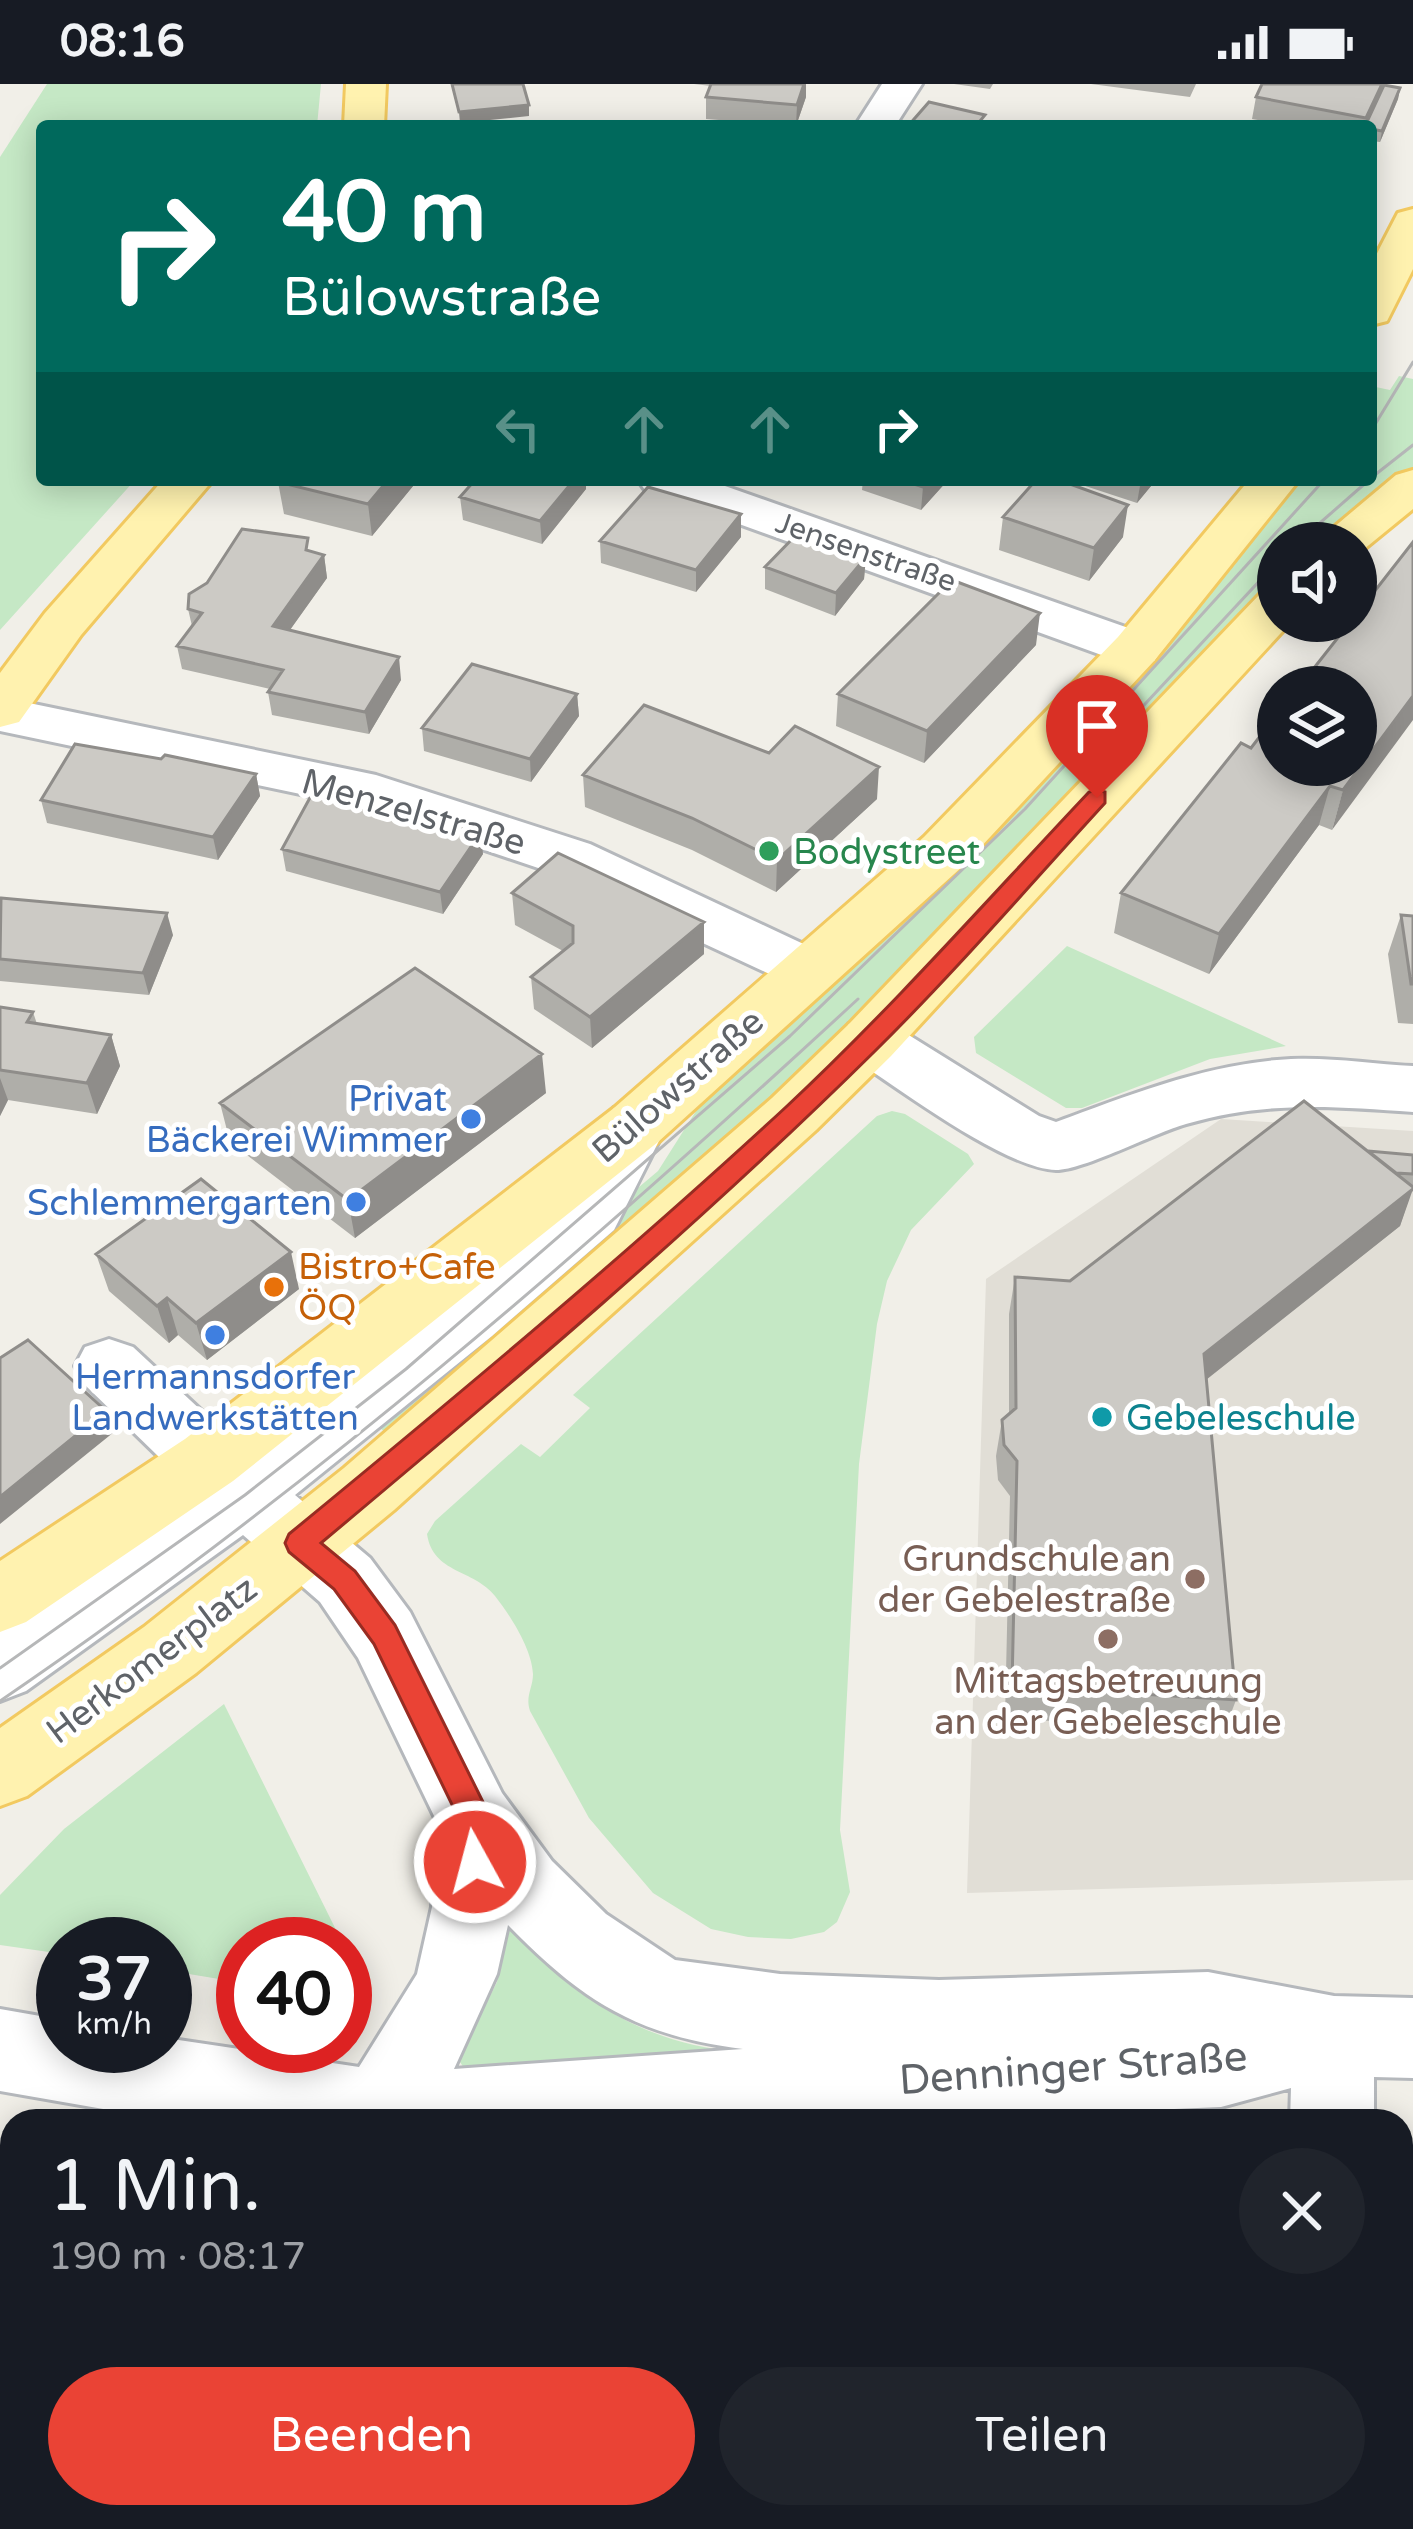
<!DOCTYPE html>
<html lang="de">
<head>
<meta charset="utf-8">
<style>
	:root { --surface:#171b24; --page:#20242c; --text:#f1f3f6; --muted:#9ea1a6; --accent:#ea4335 }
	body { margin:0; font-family:"Varela Round",sans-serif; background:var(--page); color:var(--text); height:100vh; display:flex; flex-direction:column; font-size:45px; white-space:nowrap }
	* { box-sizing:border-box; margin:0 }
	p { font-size:39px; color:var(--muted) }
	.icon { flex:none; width:66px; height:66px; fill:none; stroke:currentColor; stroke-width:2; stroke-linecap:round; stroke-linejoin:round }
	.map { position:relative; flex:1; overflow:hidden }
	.sheet { position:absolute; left:0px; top:2025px; width:1413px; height:420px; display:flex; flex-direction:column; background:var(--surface); border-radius:36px 36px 0 0; box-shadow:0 6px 30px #0003 }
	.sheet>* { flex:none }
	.top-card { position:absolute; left:36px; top:36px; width:1341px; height:366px; border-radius:12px; box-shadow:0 6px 30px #0003; background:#00695c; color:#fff; overflow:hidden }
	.tools { position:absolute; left:1257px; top:438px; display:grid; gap:24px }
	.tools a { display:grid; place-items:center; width:120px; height:120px; border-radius:50%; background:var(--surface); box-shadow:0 6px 30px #0003; font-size:60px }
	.speed { position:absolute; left:36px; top:1833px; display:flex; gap:24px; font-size:60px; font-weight:700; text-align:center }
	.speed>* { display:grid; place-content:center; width:156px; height:156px; border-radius:50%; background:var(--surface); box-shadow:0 6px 30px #0003; line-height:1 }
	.speed small { font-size:30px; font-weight:400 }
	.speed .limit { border:18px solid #d22; background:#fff; color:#111 }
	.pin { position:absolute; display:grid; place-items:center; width:102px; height:102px; color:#fff; margin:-123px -51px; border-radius:50% 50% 50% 0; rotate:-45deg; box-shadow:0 0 12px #0007 }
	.pin .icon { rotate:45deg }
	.me { position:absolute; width:132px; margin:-66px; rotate:353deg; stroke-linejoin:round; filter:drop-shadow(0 0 9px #0008) }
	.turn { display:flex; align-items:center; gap:42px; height:252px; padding:0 48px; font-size:54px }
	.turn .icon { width:156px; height:156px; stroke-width:2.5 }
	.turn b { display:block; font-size:84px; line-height:102px }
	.lanes { display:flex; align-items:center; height:114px; padding:0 48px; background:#0003; justify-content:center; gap:60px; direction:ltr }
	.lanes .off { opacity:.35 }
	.round { display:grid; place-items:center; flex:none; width:126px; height:126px; border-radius:63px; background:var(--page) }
	.overview { display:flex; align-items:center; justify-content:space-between; height:204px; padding:0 48px }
	h1 { font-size:72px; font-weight:600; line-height:90px }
	.primary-button { display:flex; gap:24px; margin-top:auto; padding:24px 48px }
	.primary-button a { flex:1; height:138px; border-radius:72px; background:var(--accent); color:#fff; font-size:48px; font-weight:600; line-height:138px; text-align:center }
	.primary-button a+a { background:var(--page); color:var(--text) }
	.status { display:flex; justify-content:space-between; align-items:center; height:84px; padding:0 60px; background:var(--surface); direction:ltr }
	.status svg { height:33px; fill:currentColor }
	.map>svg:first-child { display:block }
	.education { fill:#e1ded6 }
	.green { fill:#c5e8c5 }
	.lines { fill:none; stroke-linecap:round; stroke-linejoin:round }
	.minor-casing { stroke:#b5b8bc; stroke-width:6 }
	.major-casing { stroke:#f2c960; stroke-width:6 }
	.minor { fill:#fff; fill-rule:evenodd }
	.major { fill:#fff2af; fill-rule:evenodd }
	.tram { stroke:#b6b7b8; stroke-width:3 }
	.wall { fill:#afaea9 }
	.shaded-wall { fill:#8f8d8a }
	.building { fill:#cccac5; stroke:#8f8d8a; stroke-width:3 }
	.route { fill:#ea4335; stroke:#982c22; stroke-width:3 }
	.leisure-dot { fill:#2e9e5b; stroke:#fff; stroke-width:4.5 }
	.shop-dot { fill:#3f7fe0; stroke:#fff; stroke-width:4.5 }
	.food-dot { fill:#e8710a; stroke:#fff; stroke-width:4.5 }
	.culture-dot { fill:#0f9aa8; stroke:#fff; stroke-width:4.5 }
	.education-dot { fill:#8d6e63; stroke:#fff; stroke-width:4.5 }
	.labels { text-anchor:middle; stroke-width:10; stroke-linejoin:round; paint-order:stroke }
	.far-street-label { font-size:30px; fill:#5f6368; stroke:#fff }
	.street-label { font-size:36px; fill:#5f6368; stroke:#fff }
	.leisure-label { font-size:36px; fill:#27864d; stroke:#fff; text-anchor:start }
	.shop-label { font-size:36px; fill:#366cbe; stroke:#fff; text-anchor:end }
	.food-label { font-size:36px; fill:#c56008; stroke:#fff; text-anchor:start }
	.culture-label { font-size:36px; fill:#0d838f; stroke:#fff; text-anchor:start }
	.education-label { font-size:36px; fill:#785e54; stroke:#fff; text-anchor:end }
	.near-street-label { font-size:42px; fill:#5f6368; stroke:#fff }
</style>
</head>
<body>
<div class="status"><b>08:16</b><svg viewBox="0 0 49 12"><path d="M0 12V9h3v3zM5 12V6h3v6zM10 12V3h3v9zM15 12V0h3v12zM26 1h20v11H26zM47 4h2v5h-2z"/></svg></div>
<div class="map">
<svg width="1413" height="2445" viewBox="0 0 1413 2445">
	<rect width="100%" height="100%" fill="#f1efe8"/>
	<path class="education" d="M1221 1035 1413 1047V1796L967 1809 986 1195Z"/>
	<path class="green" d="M47 0H321L317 42H42V396H135L0 546V73Z
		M1399 292 1413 295V383L1317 459H1278V497L803 992 392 1354 367 1333 658 1087 710 1005 1290 396H1371V302L1390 306Z
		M1067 862 1286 962 1210 975 1082 1024H1066L976 969 974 953Z
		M892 1027 905 1030 968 1070 974 1080 911 1146 887 1197 877 1240 859 1380 840 1746 850 1808 837 1838 824 1848 791 1855 748 1853 711 1845 653 1809 589 1734 530 1627C525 1612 533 1604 533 1590 532 1565 510 1531 495 1512 474 1485 433 1490 427 1450L435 1437 521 1360 540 1373 590 1324 573 1311 877 1032Z
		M224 1620 343 1860H243V1899L165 1886V1860H63V1870L0 1861V1811L64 1745Z
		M512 1844C575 1915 644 1960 740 1968L691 1991 464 1984 458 1975 497 1898 506 1847Z"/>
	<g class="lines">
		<defs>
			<path id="minor" d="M882 0H922L895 42H855Z
				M638 396H708L1154 553 1162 565 1154 577 1136 581 1118 577 645 406Z
				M0 613 376 691 590 760 829 872 837 887 829 902 808 908 550 788 348 720 0 647Z
				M870 934 891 940 1039 1032 1056 1038C1132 1010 1209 979 1291 975 1331 973 1373 980 1413 982V1028C1331 1022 1266 1017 1186 1040 1154 1049 1084 1086 1056 1086 1003 1084 896 1002 849 972L840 956 849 940Z
				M636 1018 658 1024 667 1041 614 1146 492 1252 295 1411 370 1474 410 1528 502 1709 552 1777 606 1830 675 1876 780 1890 939 1896 1208 1888 1334 1912 1413 1914V1994L1374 1993V2037H1290L1291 2004 1221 2023 897 2037H172L0 2007V1925L63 1936V1962H165V1954L359 1983 417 1890 432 1823 436 1736 358 1574 320 1518 243 1451 26 1607 0 1617V1543L195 1408 85 1301 75 1282 85 1263 109 1255 133 1263 247 1369 446 1214 568 1111 614 1024ZM508 1841C582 1917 637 1952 743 1965L454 1985 497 1890Z
				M1401 2285 1413 2290V2415L1401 2410Z
				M35 2433H127L126 2445H34Z"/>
			<path id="major" d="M346 0H386L384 42H344Z
				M1413 125V185L1387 237 1371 241V181L1398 129Z
				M1413 386V425L1358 470 1356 459H1315L1396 391Z
				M163 396H213L81 551 19 638 0 643V589L45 529Z
				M1249 396H1299L1154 577 964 781 658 1058 233 1397 26 1538 0 1548V1477L185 1355 614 1024 924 753 1118 553Z
				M1278 505V537H1292L891 972 816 1046 394 1426 196 1589 27 1712 0 1722V1644L144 1543 344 1384 772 1014 849 940 1260 510Z"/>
		</defs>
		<use href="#minor" class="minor-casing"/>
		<use href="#major" class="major-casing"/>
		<use href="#minor" class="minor"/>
		<use href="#major" class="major"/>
		<path class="tram" d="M1371 347 1413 278
			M1371 394 1413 361
			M1297 459 1369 396
			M1106 662 1278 477
			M0 1584 245 1411 406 1285 790 952 1025 725 1324 396
			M0 1617C307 1408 585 1167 858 915"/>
	</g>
	<path class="wall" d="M694 0H806V13L796 42 706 35V13L711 2Z
		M954 0H993L990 5Z
		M1091 0H1196L1190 13Z
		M1384 1 1400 4 1398 15 1380 58 1371 57V42H1291L1252 35 1256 13Z
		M280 396H418L372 452 284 430 278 398Z
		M474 396H586V405L542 460 463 436 460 413Z
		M863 396H948L921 426 862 406Z
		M1067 396H1156L1137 419Z
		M1003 433 1123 453 1089 497 999 466Z
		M741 453 696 508 601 479 600 457Z
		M1413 458 1332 746 1319 741 1209 890 1114 849 1121 809 1251 664Z
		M310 467 324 471 327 494 290 546 401 596 369 650 272 631 268 608 270 605 182 585 177 562 192 542 188 525 207 499Z
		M866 473 864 495 835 532 765 505V483Z
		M1036 561 924 679 836 642 838 610Z
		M577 610 579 632 531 698 424 667 422 644Z
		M256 690 260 712 218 776 47 739 41 716Z
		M583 691 877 715 776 808 692 766 585 723Z
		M282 765 483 770 443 830 286 787Z
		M512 809 704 870 592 964 534 925 531 893 563 867 515 841Z
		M0 816 173 851 149 911 0 897Z
		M1401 831 1413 832V940L1398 939 1388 870Z
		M0 923 33 928 37 940 111 951 120 982 97 1030 8 1016 0 1032Z
		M546 1009 355 1154 230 1058 220 1019Z
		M1368 1067 1413 1071V1102L1400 1142 1206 1296 1236 1616 1224 1648 1005 1634 1010 1412 998 1396 996 1372 1002 1336 1009 1330V1230L1015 1193 1070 1197Z
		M96 1170 299 1205 207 1276 178 1251 169 1259 109 1207Z"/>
	<path class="shaded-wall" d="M804 0H806V13L796 42 797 21Z
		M1400 4 1398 15 1380 58 1382 47Z
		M529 21V32L460 39 459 28Z
		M388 396H418L372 452 368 420Z
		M574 396H586V405L542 460 540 437Z
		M930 396H948L921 426 923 403Z
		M1141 396H1156L1137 419Z
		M1128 421 1123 453 1089 497 1094 464Z
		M741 430V453L696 508V486Z
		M324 471 327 494 277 564 273 542Z
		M866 473 864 495 835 532 836 509Z
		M1040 529 1036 561 924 679 927 647Z
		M399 573 401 596 369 650 365 628Z
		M577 610 579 632 531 698 530 675Z
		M1413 612V636L1332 746 1343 706Z
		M879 683 877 715 776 808 777 776Z
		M256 690 260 712 218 776 213 753Z
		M1330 702 1319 741 1209 890 1219 850Z
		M481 748 483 770 443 830 440 808Z
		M167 829 173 851 149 911 143 889Z
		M704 838V870L592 964 590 933Z
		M111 951 120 982 97 1030 87 999Z
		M542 970 546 1009 355 1154 348 1116Z
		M0 994 8 1016 0 1032Z
		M1413 1105 1400 1142 1193 1306 1204 1270Z
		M291 1168 299 1205 207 1276 196 1239Z
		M167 1214 178 1251 169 1259 157 1222Z
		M106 1327 114 1348 0 1440V1413Z
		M363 2433H373V2445H362Z"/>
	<path class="building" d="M452 0H523L529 21 459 28Z
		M711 0H804L797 21 706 13Z
		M1262 0H1382L1366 34 1256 13Z
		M1384 1 1400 4 1382 47 1371 45V42H1365Z
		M929 18 985 31 976 42H908Z
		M280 396H388L368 420 278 398Z
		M475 396H574L540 437 460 413Z
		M902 396H930L923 403Z
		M1036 396H1059L1128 421 1094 464 1003 433Z
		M648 403 741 430 696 486 600 457Z
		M242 445 308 454 306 466 324 471 273 542 399 573 365 628 268 608 283 586 177 562 202 529 188 525 189 510 207 499Z
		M799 448 866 473 836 509 765 483Z
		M1413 458V612L1343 706 1330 702 1219 850 1121 809 1241 659 1251 664 1278 629V681H1356V603H1299L1351 537H1356V531Z
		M952 496 1040 529 927 647 838 610Z
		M472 580 577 610 530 675 422 644Z
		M644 621 769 669 795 642 879 683 777 776 692 734 583 691Z
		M75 660 161 675 165 671 256 690 213 753 41 716Z
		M312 710 367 725 373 717 481 748 440 808 282 765Z
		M558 769 704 838 590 933 531 893 573 859V842L512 809Z
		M1 814 167 829 143 889 0 875Z
		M1401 831 1413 832V900H1411Z
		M415 884 542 970 348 1116 220 1019Z
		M0 923 33 928 27 938 111 951 87 999 0 986Z
		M1304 1017 1413 1103V1105L1204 1270 1236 1616 1012 1602 1017 1377 1004 1361 1002 1336 1016 1324 1015 1193 1070 1197Z
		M1368 1067 1413 1071V1090L1396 1089Z
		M201 1095 291 1168 196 1239 167 1214 157 1222 96 1170Z
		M28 1256 106 1327 0 1413V1274Z
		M193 2433H363L362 2445H192Z
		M1177 2433H1332L1335 2445H1129Z"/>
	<path class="route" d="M1097 706 1105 708V719C1029 802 955 888 875 967 699 1141 510 1301 321 1459L355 1487 395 1541 491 1734V1778L486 1788 475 1793 463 1788 458 1778 459 1735 374 1560 334 1505 289 1468 285 1459 289 1450C458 1311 626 1171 786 1023 892 924 989 814 1089 708Z"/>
	<circle class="leisure-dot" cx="769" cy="767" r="12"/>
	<g class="shop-dot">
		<circle cx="471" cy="1035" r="12"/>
		<circle cx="356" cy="1118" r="12"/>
		<circle cx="215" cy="1251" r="12"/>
	</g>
	<circle class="food-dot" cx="274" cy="1203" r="12"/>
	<circle class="culture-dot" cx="1102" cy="1333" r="12"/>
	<g class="education-dot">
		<circle cx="1195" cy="1495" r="12"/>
		<circle cx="1108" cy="1555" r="12"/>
	</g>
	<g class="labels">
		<g class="far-street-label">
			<text transform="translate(866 468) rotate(19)" y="10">Jensenstraße</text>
		</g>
		<g class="street-label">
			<text transform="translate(414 727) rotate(16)" y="13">Menzelstraße</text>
			<text transform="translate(677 1001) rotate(-41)" y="13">Bülowstraße</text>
			<text transform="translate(151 1575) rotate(-37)" y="13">Herkomerplatz</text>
		</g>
		<g class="leisure-label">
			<text x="793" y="780">Bodystreet</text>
		</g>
		<g class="shop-label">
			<text x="447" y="1027">Privat<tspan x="447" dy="41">Bäckerei Wimmer</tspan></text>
			<text x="332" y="1131">Schlemmergarten</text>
			<text x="215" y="1305" text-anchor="middle">Hermannsdorfer<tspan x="215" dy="41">Landwerkstätten</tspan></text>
		</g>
		<g class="food-label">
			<text x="298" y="1195">Bistro+Cafe<tspan x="298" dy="41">ÖQ</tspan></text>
		</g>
		<g class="culture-label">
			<text x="1126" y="1346">Gebeleschule</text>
		</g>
		<g class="education-label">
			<text x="1171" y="1487">Grundschule an<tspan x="1171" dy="41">der Gebelestraße</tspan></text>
			<text x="1108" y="1609" text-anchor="middle">Mittagsbetreuung<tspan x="1108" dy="41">an der Gebeleschule</tspan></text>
		</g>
		<g class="near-street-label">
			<text transform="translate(1073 1983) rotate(-4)" y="15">Denninger Straße</text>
		</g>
	</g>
</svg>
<div class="tools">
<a><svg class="icon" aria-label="sound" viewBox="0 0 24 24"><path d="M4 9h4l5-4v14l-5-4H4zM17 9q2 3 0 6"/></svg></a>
<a><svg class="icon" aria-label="layers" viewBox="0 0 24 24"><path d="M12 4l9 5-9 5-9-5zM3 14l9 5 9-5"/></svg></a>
</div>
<div class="speed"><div>37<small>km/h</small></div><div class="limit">40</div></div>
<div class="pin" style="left:1097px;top:714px;background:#d93025"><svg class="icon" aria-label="arrive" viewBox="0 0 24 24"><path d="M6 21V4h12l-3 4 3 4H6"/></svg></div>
<svg class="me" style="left:475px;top:1778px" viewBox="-20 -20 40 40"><circle r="17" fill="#ea4335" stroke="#fff" stroke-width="3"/><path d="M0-11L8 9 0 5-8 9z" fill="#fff"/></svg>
<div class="top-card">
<div class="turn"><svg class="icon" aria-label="right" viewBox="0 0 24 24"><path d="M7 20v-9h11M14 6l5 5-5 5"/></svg><div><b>40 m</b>Bülowstraße</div></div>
<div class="lanes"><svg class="icon off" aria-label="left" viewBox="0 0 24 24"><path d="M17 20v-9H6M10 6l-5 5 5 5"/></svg><svg class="icon off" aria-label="ahead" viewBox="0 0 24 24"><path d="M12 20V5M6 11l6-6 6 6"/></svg><svg class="icon off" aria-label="ahead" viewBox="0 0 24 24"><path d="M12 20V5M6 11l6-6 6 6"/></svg><svg class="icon" aria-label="right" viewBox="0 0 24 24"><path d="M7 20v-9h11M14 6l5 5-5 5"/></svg></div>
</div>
<section class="sheet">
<div class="overview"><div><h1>1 Min.</h1><p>190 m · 08:17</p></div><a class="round"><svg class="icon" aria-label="close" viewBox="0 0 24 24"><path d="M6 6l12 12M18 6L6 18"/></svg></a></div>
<div class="primary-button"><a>Beenden</a><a>Teilen</a></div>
</section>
</div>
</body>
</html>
